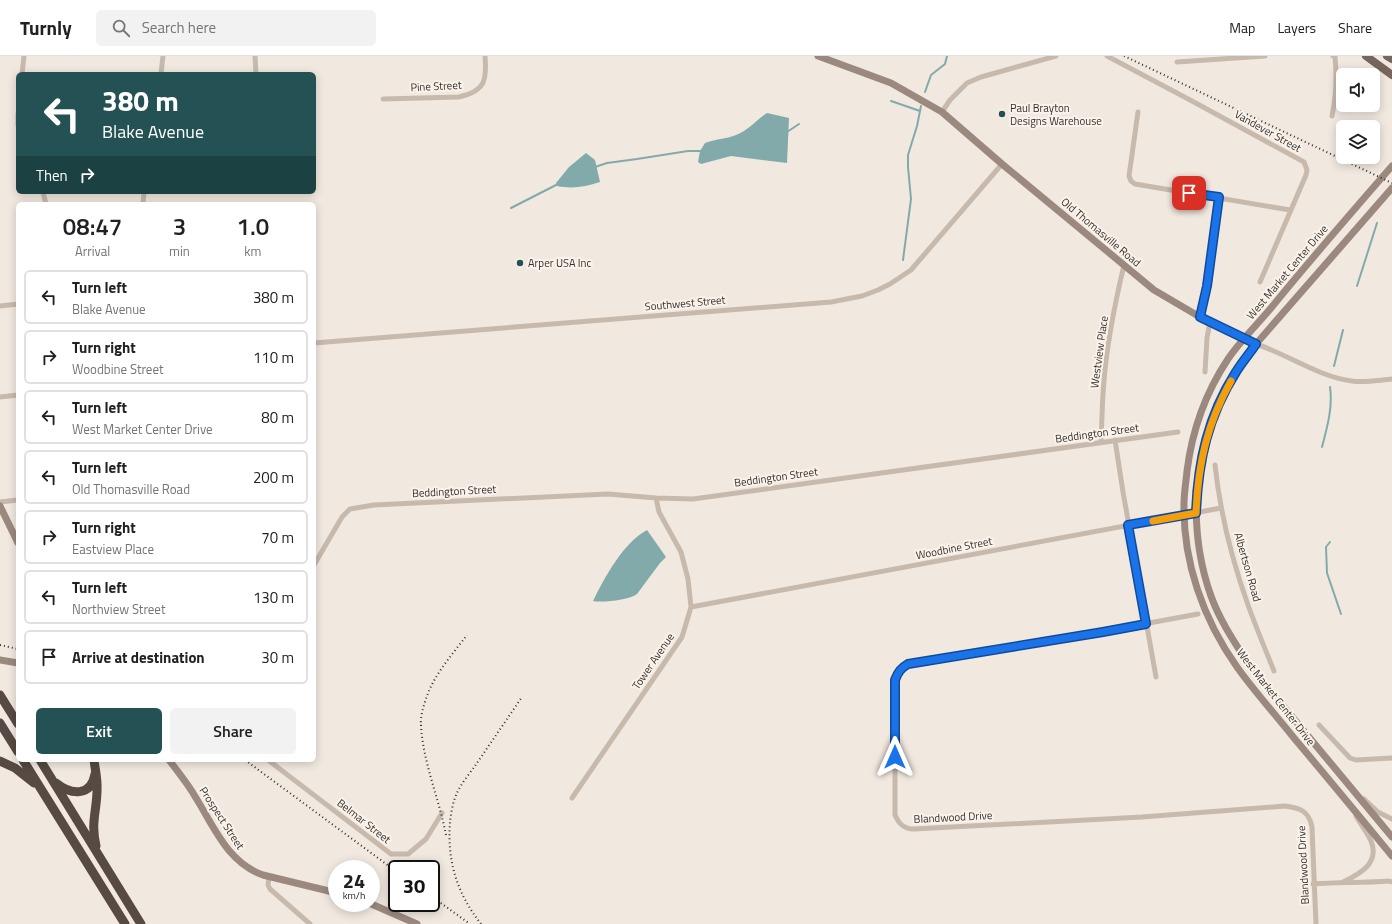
<!DOCTYPE html>
<html lang="en">
<head>
<meta charset="utf-8">
<style>
	:root { --surface:#fff; --page:#f2f2f2; --text:#202124; --muted:#757577; --line:#e0e0e0; --accent:#245254 }
	body { margin:0; font-family:"Titillium Web",sans-serif; background:var(--page); color:var(--text); height:100vh; display:flex; flex-direction:column; font-size:15px; white-space:nowrap }
	* { box-sizing:border-box; margin:0 }
	p { font-size:13px; color:var(--muted) }
	.icon { flex:none; width:22px; height:22px; fill:none; stroke:currentColor; stroke-width:2; stroke-linecap:round; stroke-linejoin:round }
	.map { position:relative; flex:1; overflow:hidden }
	.details { position:absolute; left:16px; top:146px; width:300px; height:560px; display:flex; flex-direction:column; background:var(--surface); border-radius:6px; box-shadow:0 2px 10px #0003 }
	.details>* { flex:none }
	.top-card { position:absolute; left:16px; top:16px; width:300px; height:122px; border-radius:6px; box-shadow:0 2px 10px #0003; background:#245254; color:#fff; overflow:hidden }
	.buttons { position:absolute; left:1336px; top:12px; display:grid; gap:8px }
	.buttons a { display:grid; place-items:center; width:44px; height:44px; border-radius:6px; background:var(--surface); box-shadow:0 2px 10px #0003; font-size:20px }
	.speed { position:absolute; left:328px; top:804px; display:flex; gap:8px; font-size:20px; font-weight:700; text-align:center }
	.speed>* { display:grid; place-content:center; width:52px; height:52px; border-radius:50%; background:var(--surface); box-shadow:0 2px 10px #0003; line-height:1 }
	.speed small { font-size:10px; font-weight:400 }
	.speed .limit { border:2px solid #111; border-radius:6px; background:#fff; color:#111 }
	.pin { position:absolute; display:grid; place-items:center; width:34px; height:34px; color:#fff; margin:-17px; border-radius:8px; box-shadow:0 2px 6px #0006 }
	.me { position:absolute; width:44px; margin:-22px; rotate:0deg; stroke-linejoin:round; filter:drop-shadow(0 0 3px #0008) }
	.turn { display:flex; align-items:center; gap:14px; height:84px; padding:0 20px; font-size:18px }
	.turn .icon { width:52px; height:52px; stroke-width:2.5 }
	.turn b { display:block; font-size:28px; line-height:34px }
	.then { display:flex; align-items:center; height:38px; padding:0 20px; background:#0003; gap:8px; font-size:15px }
	.eta { display:flex; justify-content:space-evenly; align-items:center; height:68px; text-align:center }
	.eta b { font-size:24px; font-weight:600; line-height:28px }
	.cta { display:flex; gap:8px; margin-top:auto; padding:8px 20px }
	.cta a { flex:1; height:46px; border-radius:6px; background:var(--accent); color:#fff; font-size:16px; font-weight:600; line-height:46px; text-align:center }
	.cta a+a { background:var(--page); color:var(--text) }
	ul { padding:0; list-style:none }
	li { display:flex; align-items:center; gap:12px; height:54px; margin:0 8px 6px; padding:0 12px; border:2px solid var(--line); border-radius:6px }
	li div { flex:1 }
	li b { display:block; font-size:15px }
	li em { font-style:normal }
	header { display:flex; align-items:center; gap:24px; box-sizing:border-box; height:56px; padding:0 20px; background:var(--surface); border-bottom:1px solid var(--line) }
	header strong { font-size:19px }
	nav { display:flex; gap:22px; margin-inline-start:auto; font-size:14px }
	.search { width:280px; height:36px; background:var(--page); display:flex; align-items:center; gap:10px; box-sizing:border-box; padding:0 14px; border-radius:6px; color:var(--muted); font-size:15px }
	.map>svg:first-child { display:block }
	.water { fill:#82aaab }
	.lines { fill:none; stroke-linecap:round; stroke-linejoin:round }
	.stream { stroke:#82aaab; stroke-width:2 }
	.street { stroke:#c8b9ad; stroke-width:5 }
	.secondary { stroke:#9b897f; stroke-width:7 }
	.primary { stroke:#77665e; stroke-width:8 }
	.highway { stroke:#574943; stroke-width:9 }
	.rail { stroke:#372f2b; stroke-width:2; stroke-dasharray:1 3; stroke-linecap:butt }
	.route-casing { stroke:#114b97; stroke-width:10 }
	.route { stroke:#1a73e8; stroke-width:7 }
	.slow { stroke:#f59e0b; stroke-width:7 }
	.poi-dot { fill:#245254; stroke:#f9f3ec; stroke-width:1.5 }
	.labels { text-anchor:middle; stroke-width:4; stroke-linejoin:round; paint-order:stroke }
	.street-label { font-size:11px; fill:#372f2b; stroke:#f9f3ec }
	.poi-label { font-size:11px; fill:#372f2b; stroke:#f9f3ec; text-anchor:start }
</style>
</head>
<body>
<header>
<strong>Turnly</strong>
<div class="search"><svg class="icon" aria-label="search" viewBox="0 0 24 24"><circle cx="10" cy="10" r="6"/><path d="M15 15l6 6"/></svg>Search here</div>
<nav><a>Map</a><a>Layers</a><a>Share</a></nav>
</header>
<div class="map">
<svg width="1392" height="868" viewBox="0 0 1392 868">
	<rect width="100%" height="100%" fill="#f1e9e0"/>
	<path class="water" d="M767 57 789 62 787 107 731 100 701 108 698 106 700 95 705 87C715 83 726 83 736 79 748 75 756 64 767 57Z
		M586 97 595 104 600 126C585 131 572 133 557 130L556 127 569 111Z
		M647 474 666 501 660 507 637 538C629 544 603 547 593 545 605 521 623 487 647 474Z"/>
	<g class="lines">
		<path class="stream" d="M925 36 931 19 945 8 947 0
			M891 45 920 55
			M787 76 799 68
			M595 111 607 107 637 103 688 95H701
			M511 152 558 128
			M903 204 911 143 908 111V99L917 70 921 50
			M1357 230 1377 167
			M1334 310 1343 274
			M1322 391C1327 372 1333 351 1330 331
			M1330 486 1326 491 1327 517 1341 558"/>
		<path class="street" d="M255 0 256 18
			M1107 0 1192 45 1304 106 1307 114 1306 119 1260 226
			M1177 6 1265 0
			M22 18 24 0
			M161 18 163 0
			M383 43 459 41C485 35 487 25 485 0
			M942 56 950 44 967 27 981 21 1056 0
			M1138 56 1129 120 1131 125 1135 128 1290 154
			M18 58V69
			M1332 60C1336 41 1337 21 1335 1L1333 0
			M43 136 46 148
			M143 148 144 136
			M0 250 18 248
			M1200 261 1207 230 1219 141
			M314 287 831 246 862 240 878 234 890 228 911 214 1002 108
			M1256 288C1287 298 1319 321 1352 325 1365 327 1379 324 1392 323
			M1205 316 1207 282 1210 266
			M0 341 18 339
			M1115 384 1123 436 1156 621
			M1101 386C1102 366 1102 345 1104 325 1107 286 1115 247 1124 209
			M1215 409C1220 456 1232 504 1248 549 1256 571 1265 593 1274 615
			M0 446 18 444
			M314 509 342 461 350 453 374 449 608 438 656 442 693 443 1178 376
			M691 551 1221 452
			M1198 558 1149 567 1142 570 1119 574 952 602 913 607 903 611 898 617 895 624V759C899 768 904 773 914 773L1142 761 1285 750C1300 752 1309 755 1312 771L1316 868
			M1319 669 1350 702 1356 704 1392 702
			M268 704 391 798H408L426 783 442 757
			M572 742 682 581 691 551 688 523 681 496 659 456 656 442
			M1364 743 1378 756 1392 763
			M269 821 268 829 270 833 310 868
			M1343 826C1360 818 1380 807 1371 785 1367 776 1360 768 1356 760
			M1313 828C1339 826 1364 827 1389 825L1392 826"/>
		<path class="secondary" d="M818 0 891 27 942 56 1002 108 1154 234 1200 261 1256 288
			M1392 110C1351 157 1310 204 1271 252 1257 269 1240 285 1228 303 1206 336 1192 375 1187 415 1186 426 1184 437 1184 448 1183 506 1203 563 1237 611 1254 635 1275 658 1294 682 1327 721 1359 760 1392 800
			M1392 132 1256 288C1244 305 1232 321 1223 339 1192 400 1188 475 1211 540 1220 565 1235 587 1249 609L1392 781
			M0 450 18 487
			M0 604 18 607
			M169 704C178 716 188 728 196 742 214 771 228 807 263 819L337 837
			M369 847 417 868"/>
		<path class="primary" d="M1366 0 1392 19
			M1387 0 1392 3"/>
		<path class="highway" d="M0 639 18 668
			M0 667 18 696
			M23 704 125 868
			M40 704 141 868
			M94 704C95 712 97 721 97 729 98 752 90 765 96 790
			M0 705 15 712 34 727
			M56 727C71 739 91 741 95 718"/>
		<path class="rail" d="M1124 0 1392 127
			M0 589 18 593
			M245 704 397 816
			M446 779C439 742 423 707 421 669 420 661 424 648 427 640 434 619 454 596 467 579
			M431 840 470 868
			M481 868C457 837 447 806 450 766 451 757 453 745 457 737 462 726 471 716 477 707 492 685 507 663 522 641"/>
	</g>
	<g class="lines">
		<defs>
			<path id="route" d="M895 701V624C898 616 901 612 908 608L1103 576 1146 568 1128 469 1196 457C1198 405 1208 360 1236 316 1242 306 1250 297 1256 288L1200 261 1207 230 1219 141 1189 137"/>
		</defs>
		<use href="#route" class="route-casing"/>
		<use href="#route" class="route"/>
		<path class="slow" d="M1153 465 1196 457C1198 408 1207 368 1231 325"/>
	</g>
	<g class="poi-dot">
		<circle cx="1002" cy="58" r="4"/>
		<circle cx="520" cy="207" r="4"/>
	</g>
	<g class="labels">
		<g class="street-label">
			<text transform="translate(436 30) rotate(-3)" y="4">Pine Street</text>
			<text transform="translate(1268 75) rotate(29)" y="4">Vandever Street</text>
			<text transform="translate(1101 176) rotate(40)" y="4">Old Thomasville Road</text>
			<text transform="translate(1287 216) rotate(-50)" y="4">West Market Center Drive</text>
			<text transform="translate(685 247) rotate(-5)" y="4">Southwest Street</text>
			<text transform="translate(1099 296) rotate(-82)" y="4">Westview Place</text>
			<text transform="translate(1097 377) rotate(-8)" y="4">Beddington Street</text>
			<text transform="translate(776 421) rotate(-8)" y="4">Beddington Street</text>
			<text transform="translate(454 435) rotate(-3)" y="4">Beddington Street</text>
			<text transform="translate(954 492) rotate(-11)" y="4">Woodbine Street</text>
			<text transform="translate(1248 511) rotate(74)" y="4">Albertson Road</text>
			<text transform="translate(653 605) rotate(-56)" y="4">Tower Avenue</text>
			<text transform="translate(1276 641) rotate(52)" y="4">West Market Center Drive</text>
			<text transform="translate(953 761) rotate(-3)" y="4">Blandwood Drive</text>
			<text transform="translate(222 762) rotate(57)" y="4">Prospect Street</text>
			<text transform="translate(364 765) rotate(38)" y="4">Belmar Street</text>
			<text transform="translate(1303 809) rotate(-93)" y="4">Blandwood Drive</text>
		</g>
		<g class="poi-label">
			<text x="1010" y="56">Paul Brayton<tspan x="1010" dy="13">Designs Warehouse</tspan></text>
			<text x="528" y="211">Arper USA Inc</text>
		</g>
	</g>
</svg>
<div class="buttons">
<a><svg class="icon" aria-label="sound" viewBox="0 0 24 24"><path d="M4 9h4l5-4v14l-5-4H4zM17 9q2 3 0 6"/></svg></a>
<a><svg class="icon" aria-label="layers" viewBox="0 0 24 24"><path d="M12 4l9 5-9 5-9-5zM3 14l9 5 9-5"/></svg></a>
</div>
<div class="speed"><div>24<small>km/h</small></div><div class="limit">30</div></div>
<div class="pin" style="left:1189px;top:137px;background:#d93025"><svg class="icon" aria-label="arrive" viewBox="0 0 24 24"><path d="M6 21V4h12l-3 4 3 4H6"/></svg></div>
<svg class="me" style="left:895px;top:701px" viewBox="-20 -20 40 40"><path d="M0-17L14 15 0 8-14 15z" fill="#1a73e8" stroke="#fff" stroke-width="4"/></svg>
<div class="top-card">
<div class="turn"><svg class="icon" aria-label="left" viewBox="0 0 24 24"><path d="M17 20v-9H6M10 6l-5 5 5 5"/></svg><div><b>380 m</b>Blake Avenue</div></div>
<div class="then">Then<svg class="icon" aria-label="right" viewBox="0 0 24 24"><path d="M7 20v-9h11M14 6l5 5-5 5"/></svg></div>
</div>
<section class="details">
<div class="eta">
<div><b>08:47</b><p>Arrival</p></div>
<div><b>3</b><p>min</p></div>
<div><b>1.0</b><p>km</p></div>
</div>
<ul>
<li><svg class="icon" aria-label="left" viewBox="0 0 24 24"><path d="M17 20v-9H6M10 6l-5 5 5 5"/></svg><div><b>Turn left</b><p>Blake Avenue</p></div><em>380 m</em></li>
<li><svg class="icon" aria-label="right" viewBox="0 0 24 24"><path d="M7 20v-9h11M14 6l5 5-5 5"/></svg><div><b>Turn right</b><p>Woodbine Street</p></div><em>110 m</em></li>
<li><svg class="icon" aria-label="left" viewBox="0 0 24 24"><path d="M17 20v-9H6M10 6l-5 5 5 5"/></svg><div><b>Turn left</b><p>West Market Center Drive</p></div><em>80 m</em></li>
<li><svg class="icon" aria-label="left" viewBox="0 0 24 24"><path d="M17 20v-9H6M10 6l-5 5 5 5"/></svg><div><b>Turn left</b><p>Old Thomasville Road</p></div><em>200 m</em></li>
<li><svg class="icon" aria-label="right" viewBox="0 0 24 24"><path d="M7 20v-9h11M14 6l5 5-5 5"/></svg><div><b>Turn right</b><p>Eastview Place</p></div><em>70 m</em></li>
<li><svg class="icon" aria-label="left" viewBox="0 0 24 24"><path d="M17 20v-9H6M10 6l-5 5 5 5"/></svg><div><b>Turn left</b><p>Northview Street</p></div><em>130 m</em></li>
<li><svg class="icon" aria-label="arrive" viewBox="0 0 24 24"><path d="M6 21V4h12l-3 4 3 4H6"/></svg><div><b>Arrive at destination</b></div><em>30 m</em></li>
</ul>
<div class="cta"><a>Exit</a><a>Share</a></div>
</section>
</div>
</body>
</html>
